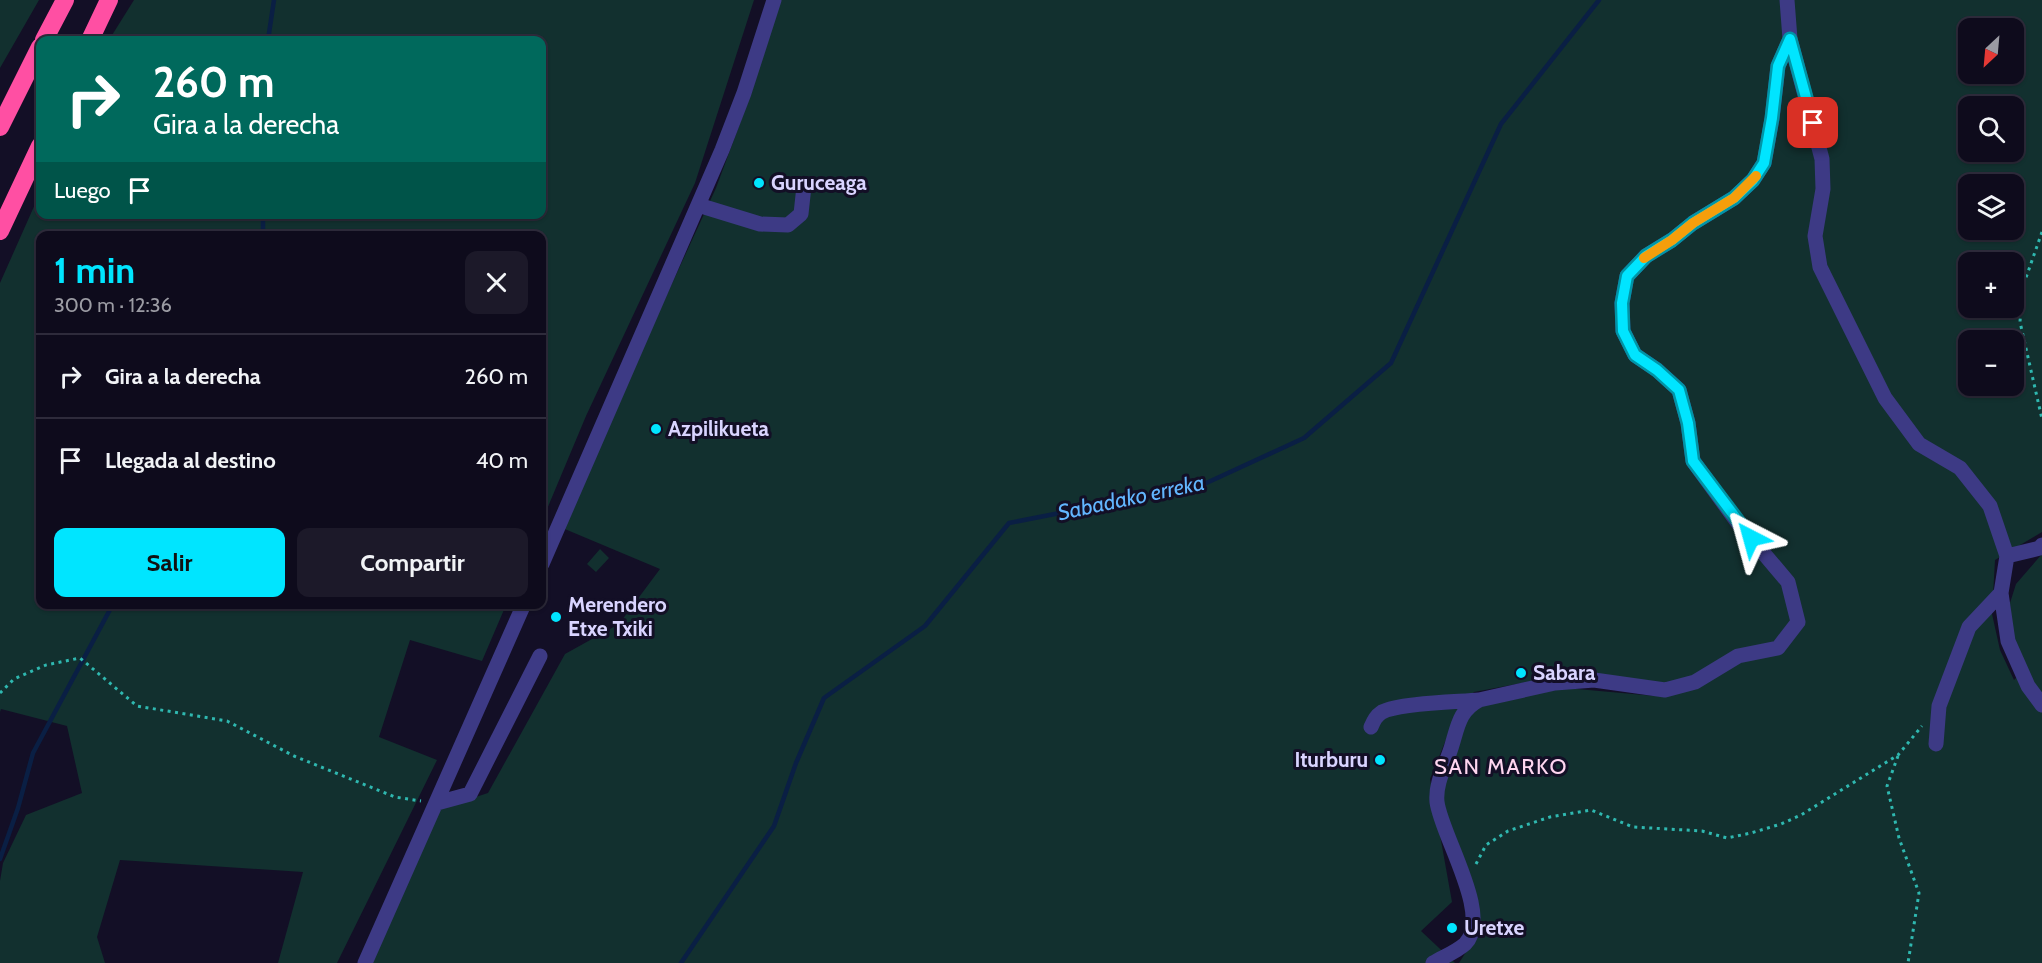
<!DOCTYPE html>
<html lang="es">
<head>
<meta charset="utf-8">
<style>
	:root { --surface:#0e0b1c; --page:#1c1929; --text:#f1f3f6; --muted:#9b9ba3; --line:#2e2b3b; --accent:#00e5ff }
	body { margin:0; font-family:Cabin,sans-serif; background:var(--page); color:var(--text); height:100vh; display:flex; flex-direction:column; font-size:22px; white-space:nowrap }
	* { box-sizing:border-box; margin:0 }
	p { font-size:20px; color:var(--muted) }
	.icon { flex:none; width:33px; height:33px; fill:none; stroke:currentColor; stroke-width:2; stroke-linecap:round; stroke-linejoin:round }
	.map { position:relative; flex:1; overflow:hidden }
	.panel { position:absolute; left:36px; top:231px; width:510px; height:378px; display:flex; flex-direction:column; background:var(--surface); border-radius:12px; box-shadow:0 2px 4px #0004,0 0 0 2px var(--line) }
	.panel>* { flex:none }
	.guide { position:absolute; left:36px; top:36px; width:510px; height:183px; border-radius:12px; box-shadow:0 2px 4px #0004,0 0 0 2px var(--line); background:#00695c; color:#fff; overflow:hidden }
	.needle { width:39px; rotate:206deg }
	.tools { position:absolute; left:1958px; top:18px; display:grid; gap:12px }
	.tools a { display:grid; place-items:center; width:66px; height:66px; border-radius:12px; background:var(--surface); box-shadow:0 2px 4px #0004,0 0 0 2px var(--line); font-size:30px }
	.pin { position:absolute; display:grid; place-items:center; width:51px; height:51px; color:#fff; margin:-26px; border-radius:12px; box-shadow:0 3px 9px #0006 }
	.me { position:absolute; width:66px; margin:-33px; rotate:321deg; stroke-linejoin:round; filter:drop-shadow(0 0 4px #0008) }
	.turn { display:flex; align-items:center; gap:21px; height:126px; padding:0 18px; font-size:27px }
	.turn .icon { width:78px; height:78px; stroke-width:2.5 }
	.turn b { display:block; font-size:42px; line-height:51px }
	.then { display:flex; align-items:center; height:57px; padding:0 18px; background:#0003; gap:12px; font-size:22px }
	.round { display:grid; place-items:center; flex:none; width:63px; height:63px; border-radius:12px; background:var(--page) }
	.head { display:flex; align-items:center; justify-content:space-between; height:102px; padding:0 18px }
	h1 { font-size:36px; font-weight:800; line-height:45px; color:var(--accent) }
	.button { display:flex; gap:12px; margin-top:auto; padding:12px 18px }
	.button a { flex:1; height:69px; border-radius:12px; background:var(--accent); color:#111; font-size:24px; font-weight:800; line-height:69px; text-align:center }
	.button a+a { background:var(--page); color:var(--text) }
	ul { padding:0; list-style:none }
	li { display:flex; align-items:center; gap:18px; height:84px; padding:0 18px; border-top:2px solid var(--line) }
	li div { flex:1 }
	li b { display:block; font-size:22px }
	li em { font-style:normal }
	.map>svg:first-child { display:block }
	.green { fill:#12302f; fill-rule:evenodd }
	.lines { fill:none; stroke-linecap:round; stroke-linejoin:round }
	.stream { stroke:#0a1f44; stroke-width:4.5 }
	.path { stroke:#2fb8b0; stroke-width:3; stroke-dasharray:3 4.5; stroke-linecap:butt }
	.minor { stroke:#3d3a85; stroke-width:15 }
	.highway { stroke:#ff4fa3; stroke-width:18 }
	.route-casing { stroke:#0095a6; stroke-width:15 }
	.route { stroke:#00e5ff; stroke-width:10 }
	.slow { stroke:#f59e0b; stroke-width:10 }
	.poi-dot { fill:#00e5ff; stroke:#130f26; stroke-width:2 }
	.labels { text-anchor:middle; stroke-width:6; stroke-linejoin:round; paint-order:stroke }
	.poi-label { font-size:21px; font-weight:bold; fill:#d9d4ff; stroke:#130f26; text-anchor:start }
	.water-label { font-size:22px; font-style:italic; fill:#62b6ff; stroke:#130f26 }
	.neighbourhood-label { font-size:22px; letter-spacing:1.5px; fill:#ffd6f0; stroke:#130f26 }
</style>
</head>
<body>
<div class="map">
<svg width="2042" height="963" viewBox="0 0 2042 963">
	<rect width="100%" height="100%" fill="#130f26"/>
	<path class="green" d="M0 0H39L0 68Z
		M134 0H754L695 183 586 416 542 521V236H40V604L506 605 482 661 410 640 379 737 437 760 337 963H278L303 872 120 860 97 937 105 963H0V881L3 863 26 815 82 793 67 726 1 709 0 712V283L40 193V214H542V40H109Z
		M779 0H2042V532L1995 560 1992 614 2000 650 2014 680 2026 668 2012 638 2010 603 2016 584 2042 554V963H1459L1481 928 1466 884 1440 794 1467 718 1480 705 1566 688 1655 696 1610 675 1571 674 1474 692 1460 705 1430 779 1452 902 1421 931 1455 963H364L439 809 488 793 565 654 619 624 660 569 560 527 716 188 752 91ZM1968 28H2013V74H1968ZM1968 106H2013V152H1968ZM1968 184H2013V230H1968ZM1968 262H2013V308H1968ZM1968 340H2013V386H1968Z
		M600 549 609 558 596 572 587 564Z"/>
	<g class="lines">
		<path class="stream" d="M268 40 274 0
			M263 214V236
			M0 859 18 808 33 753 113 604
			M681 963 774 826 796 763 824 698 925 626 1009 523 1202 485 1304 438 1391 363 1501 124 1599 0"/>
		<path class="path" d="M2042 232 2022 289 2020 322 2042 419
			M0 693 14 679 46 665 80 658 137 706 227 721 294 756 395 797 421 801
			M1898 756 1887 786 1899 838 1919 893 1908 963
			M1476 864 1486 845 1508 831 1550 817 1591 810 1633 827 1702 831 1727 838 1751 833 1781 824 1801 815 1898 755 1922 726"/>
		<path class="minor" d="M1787 0 1790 39 1822 159 1823 189 1815 236 1820 267 1885 398 1919 444 1960 468 1990 506 2007 556 2001 593 2008 641 2028 686 2042 705
			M698 205 760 224 788 225 801 214 804 186
			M2007 556 2040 548 2042 545
			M542 564 722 150 744 93 774 0
			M1371 727C1374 720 1376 716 1382 712 1399 703 1457 702 1479 700
			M1936 744 1939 706 1969 627 2001 593
			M437 803 470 794 540 656
			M365 963 524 604
			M1433 963C1443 957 1456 952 1465 944 1493 916 1441 835 1437 802 1435 782 1447 763 1452 745 1458 725 1460 710 1479 700L1555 683 1594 680 1665 690 1695 682 1738 656 1778 648 1798 622 1788 582 1738 523 1693 461 1688 423 1679 390 1657 370 1635 355 1623 331 1622 303 1627 276 1646 256 1672 240 1693 223 1734 198 1753 180 1764 163 1772 119 1778 66 1790 39"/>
		<path class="highway" d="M44 40 65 0
			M90 40 109 0
			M0 127 40 47
			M0 231 40 146"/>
	</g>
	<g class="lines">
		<defs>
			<path id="route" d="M1751 538 1693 461 1688 423 1679 390 1657 370 1635 355 1623 331 1622 303 1627 276 1646 256 1672 240 1693 223 1734 198 1753 180 1764 163 1772 118 1778 66 1790 39 1813 123"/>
		</defs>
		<use href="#route" class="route-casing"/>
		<use href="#route" class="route"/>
		<path class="slow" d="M1644 258 1672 240 1693 223 1734 198 1756 176"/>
	</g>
	<g class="poi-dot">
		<circle cx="759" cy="183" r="6"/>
		<circle cx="656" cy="429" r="6"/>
		<circle cx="556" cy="617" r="6"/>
		<circle cx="1521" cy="673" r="6"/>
		<circle cx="1380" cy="760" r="6"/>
		<circle cx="1452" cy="928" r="6"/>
	</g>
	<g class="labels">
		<g class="poi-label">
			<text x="771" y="190">Guruceaga</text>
			<text x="668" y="436">Azpilikueta</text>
			<text x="568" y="612">Merendero<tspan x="568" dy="24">Etxe Txiki</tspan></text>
			<text x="1533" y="680">Sabara</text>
			<text x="1368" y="767" text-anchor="end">Iturburu</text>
			<text x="1464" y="935">Uretxe</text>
		</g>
		<g class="water-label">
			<text transform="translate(1131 497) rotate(-12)" y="8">Sabadako erreka</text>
		</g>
		<g class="neighbourhood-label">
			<text x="1501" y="774">SAN MARKO</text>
		</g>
	</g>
</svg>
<div class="tools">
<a><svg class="needle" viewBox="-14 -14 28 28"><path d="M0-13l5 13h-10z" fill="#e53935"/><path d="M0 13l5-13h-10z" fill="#9b9ba3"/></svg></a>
<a><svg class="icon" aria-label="search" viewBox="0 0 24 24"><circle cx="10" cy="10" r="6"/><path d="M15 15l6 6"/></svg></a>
<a><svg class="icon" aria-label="layers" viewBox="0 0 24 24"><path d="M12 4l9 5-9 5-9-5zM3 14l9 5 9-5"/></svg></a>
<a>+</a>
<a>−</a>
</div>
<div class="pin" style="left:1813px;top:123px;background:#d93025"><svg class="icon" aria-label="arrive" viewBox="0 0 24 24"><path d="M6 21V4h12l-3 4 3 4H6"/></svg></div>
<svg class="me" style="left:1751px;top:538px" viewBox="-20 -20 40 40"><path d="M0-17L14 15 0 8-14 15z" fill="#00e5ff" stroke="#fff" stroke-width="4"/></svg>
<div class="guide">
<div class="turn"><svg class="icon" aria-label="right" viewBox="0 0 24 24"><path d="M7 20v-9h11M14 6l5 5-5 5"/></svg><div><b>260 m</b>Gira a la derecha</div></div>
<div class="then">Luego<svg class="icon" aria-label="arrive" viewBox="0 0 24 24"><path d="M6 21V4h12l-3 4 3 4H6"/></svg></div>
</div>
<section class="panel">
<div class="head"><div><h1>1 min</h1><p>300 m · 12:36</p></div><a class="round"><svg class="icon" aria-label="close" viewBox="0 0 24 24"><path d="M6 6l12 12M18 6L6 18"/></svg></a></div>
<ul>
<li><svg class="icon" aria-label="right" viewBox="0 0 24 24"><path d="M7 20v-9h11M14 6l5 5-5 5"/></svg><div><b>Gira a la derecha</b></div><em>260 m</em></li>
<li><svg class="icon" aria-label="arrive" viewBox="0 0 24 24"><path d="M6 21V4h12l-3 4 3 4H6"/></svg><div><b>Llegada al destino</b></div><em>40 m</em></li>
</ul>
<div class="button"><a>Salir</a><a>Compartir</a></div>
</section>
</div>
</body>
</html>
